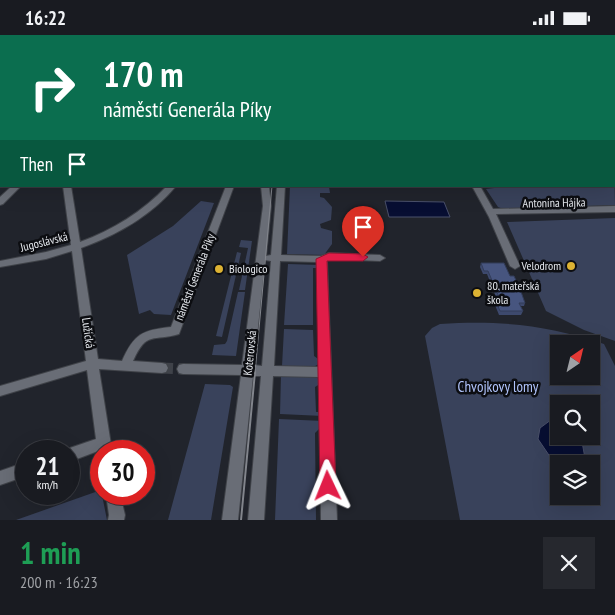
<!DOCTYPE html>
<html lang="en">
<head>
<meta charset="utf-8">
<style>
	:root { --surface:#191b21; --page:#26282e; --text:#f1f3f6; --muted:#9fa1a5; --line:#37393f }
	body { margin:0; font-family:"PT Sans Narrow",sans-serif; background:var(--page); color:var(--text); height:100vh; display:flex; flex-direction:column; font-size:19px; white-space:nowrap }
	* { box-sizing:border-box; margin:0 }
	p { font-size:16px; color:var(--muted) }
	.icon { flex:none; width:28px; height:28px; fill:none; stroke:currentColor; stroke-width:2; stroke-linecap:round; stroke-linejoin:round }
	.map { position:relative; height:485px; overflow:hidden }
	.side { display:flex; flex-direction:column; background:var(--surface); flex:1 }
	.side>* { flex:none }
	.guide { position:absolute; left:0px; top:0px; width:615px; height:152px; box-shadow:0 5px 20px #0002,0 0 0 1px var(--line); background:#0b6e4f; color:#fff; overflow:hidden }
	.needle { width:32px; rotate:35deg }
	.controls { position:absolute; left:550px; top:300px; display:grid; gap:10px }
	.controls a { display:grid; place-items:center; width:50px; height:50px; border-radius:0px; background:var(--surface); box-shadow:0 5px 20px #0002,0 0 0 1px var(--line); font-size:25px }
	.speed { position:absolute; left:15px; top:405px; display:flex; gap:10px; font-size:25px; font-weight:700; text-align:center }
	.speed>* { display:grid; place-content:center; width:65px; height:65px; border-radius:50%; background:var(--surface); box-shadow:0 5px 20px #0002,0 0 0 1px var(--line); line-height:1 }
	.speed small { font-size:12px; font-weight:400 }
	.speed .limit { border:8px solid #d22; background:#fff; color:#111 }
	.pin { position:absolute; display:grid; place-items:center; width:42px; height:42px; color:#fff; margin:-51px -21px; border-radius:50% 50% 50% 0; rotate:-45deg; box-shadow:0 0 5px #0007 }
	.pin .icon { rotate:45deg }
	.me { position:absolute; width:55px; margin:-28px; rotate:358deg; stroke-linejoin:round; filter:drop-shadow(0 0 4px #0008) }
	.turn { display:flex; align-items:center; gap:18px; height:105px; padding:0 20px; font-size:22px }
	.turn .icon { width:65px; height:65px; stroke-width:2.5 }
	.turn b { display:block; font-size:35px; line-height:42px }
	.then { display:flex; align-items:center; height:48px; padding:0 20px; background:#0003; gap:10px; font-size:19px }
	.round { display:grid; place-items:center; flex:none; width:52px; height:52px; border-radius:0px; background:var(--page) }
	.overview { display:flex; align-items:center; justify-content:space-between; height:85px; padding:0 20px }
	h1 { font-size:30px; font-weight:700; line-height:38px; color:#1e9e55 }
	.status { display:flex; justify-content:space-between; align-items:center; height:35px; padding:0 25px; background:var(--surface); direction:ltr }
	.status svg { height:14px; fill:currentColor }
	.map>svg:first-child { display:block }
	.green { fill:#39425b; fill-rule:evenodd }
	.water { fill:#070e32; stroke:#4a506a }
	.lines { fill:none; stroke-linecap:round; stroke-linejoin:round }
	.minor-tunnel { stroke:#3f4249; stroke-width:11; stroke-dasharray:11 5.5; stroke-linecap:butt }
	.minor-casing { stroke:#3f4248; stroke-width:2 }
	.major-casing { stroke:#3f4248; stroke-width:2 }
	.minor { fill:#696d76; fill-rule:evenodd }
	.major { fill:#8b9bc6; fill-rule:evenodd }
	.tram-far1 { stroke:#82858c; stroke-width:1 }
	.tram { stroke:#82858c; stroke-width:2 }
	.wall { fill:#3d496d }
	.building { fill:#47557f; stroke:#323c59 }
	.route { fill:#e11d48; stroke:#92132f }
	.poi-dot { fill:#dcb233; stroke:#0c0d11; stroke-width:2 }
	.labels { text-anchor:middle; stroke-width:5; stroke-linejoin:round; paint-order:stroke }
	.street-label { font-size:12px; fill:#e6e9ee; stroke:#0c0d11 }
	.poi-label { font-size:12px; fill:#e6e9ee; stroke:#0c0d11; text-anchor:start }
	.near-park-label { font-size:15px; fill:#b1c4fc; stroke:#0c0d11 }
</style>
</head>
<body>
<div class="status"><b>16:22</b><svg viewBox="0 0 49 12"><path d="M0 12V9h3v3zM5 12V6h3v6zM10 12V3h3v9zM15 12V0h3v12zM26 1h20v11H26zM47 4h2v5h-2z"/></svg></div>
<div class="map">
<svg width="615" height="485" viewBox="0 0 615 485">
	<rect width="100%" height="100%" fill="#21242c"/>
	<path class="green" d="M614 122 615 170 503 174 498 172 486 154 510 151H614Z
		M290 151 329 152 330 158H320V162L324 163 332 172 331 185 320 189 321 193 332 196V209L324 220 287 219Z
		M201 166 214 168 171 280 154 279 150 275 139 279 127 220 173 191Z
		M615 183V306L584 295 546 276 507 187Z
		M241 205 252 206 245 255H239L248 213 239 212Z
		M237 217 241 218 222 302 216 301Z
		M288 229 319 230V233H313V290H284Z
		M238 257H245L236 321 212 320 214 310 225 309 227 306Z
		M440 289C499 285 548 290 604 309L615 331V485H460L425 301 432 293ZM559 309H591V341H559ZM559 369H591V401H559ZM559 429H591V461H559Z
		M284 294 313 295 314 321 321 326C314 337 294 332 282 331Z
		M281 340C294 341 313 337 323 347L315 352 316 377H322L323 381 280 379Z
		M205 349 230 350 233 352 211 485H168Z
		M279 384 323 386V390L315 398 316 485H275Z
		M101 455 107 485H16Z"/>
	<path class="water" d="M385 166 444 167 450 182H389Z
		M559 379V401H581L586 429H555L538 404 540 393Z"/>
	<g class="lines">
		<path class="minor-tunnel" d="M162 333 183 334"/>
		<defs>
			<path id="minor" d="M123 0H127V1H123Z
				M178 0H182V1H178Z
				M246 0H251V1H247Z
				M254 0H259V1H255Z
				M305 0H310V1H306Z
				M357 0H362V1H358Z
				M413 0H418V1H414Z
				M508 0H514V1H509Z
				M0 23H1V27H0Z
				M0 37H1V41H0Z
				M0 54H1V58H0Z
				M614 55H615V60L614 59Z
				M0 95H1V99H0Z
				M12 151H21L3 169 0 170V162Z
				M63 151H71L80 207C113 195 142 177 167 151H176C151 181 117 200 81 213L98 324 122 326C134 299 142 295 171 292L226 151H234L179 299C153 307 147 295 133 326L162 328 166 329 168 333 166 337 162 338 99 334 112 416H101V421L98 416 69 427V416L64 415 96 404 87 335 0 361V351L86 326 72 216 46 224 0 232V226L46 217 71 210Z
				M261 151H269L271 171 266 221 271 220 277 151H285L281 220 321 221 329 218 380 220 385 223 380 226 330 224 327 226 337 485H321L319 342 273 341 264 485H248L261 341H253L238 485H222L241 340 183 339 179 338 177 334 179 330 183 329 242 330 263 171ZM265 225 271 226 262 331 254 330ZM280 226 317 227 319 332 274 331Z
				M472 151H480L493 174 615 171V177L496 179 520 231 515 234 510 231 489 182Z
				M26 427V441L0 450V436Z
				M106 459H120L125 480 124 485H108L109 480Z"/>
			<path id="major" d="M1 0H8L1 2Z"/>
		</defs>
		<use href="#minor" class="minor-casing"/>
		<use href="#major" class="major-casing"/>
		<use href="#minor" class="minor"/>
		<use href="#major" class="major"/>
		<path class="tram-far1" d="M6 1 8 0
			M255 338 272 151"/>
		<path class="tram" d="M241 485 255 337"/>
	</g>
	<path class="wall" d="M481 228 510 241 525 268 524 271H520L523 276 521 280H499L493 265 494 262H496L487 239H483L480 232Z"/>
	<path class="building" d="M481 228H504L510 241H514L520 254 525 268H519L523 276H500L494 262H499L488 236H484Z"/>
	<path class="route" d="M329 218 363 219 368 222 363 226H327L336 451 334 457 328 459 322 457 320 451 316 224Z"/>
	<g class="poi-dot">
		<circle cx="571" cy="231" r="5"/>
		<circle cx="219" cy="234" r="5"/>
		<circle cx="477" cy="258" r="5"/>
	</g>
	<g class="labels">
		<g class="street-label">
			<text transform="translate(554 168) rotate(-1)" y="4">Antonína Hájka</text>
			<text transform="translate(44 207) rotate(-14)" y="4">Jugoslávská</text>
			<text transform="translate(195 242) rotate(-69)" y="4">náměstí Generála Píky</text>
			<text transform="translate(88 298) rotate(82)" y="4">Lužická</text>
			<text transform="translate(250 318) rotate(-84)" y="4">Koterovská</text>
		</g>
		<g class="poi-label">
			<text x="561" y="235" text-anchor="end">Velodrom</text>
			<text x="229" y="238">Biologico</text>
			<text x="487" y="255">80. mateřská<tspan x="487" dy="14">škola</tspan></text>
		</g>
		<g class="near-park-label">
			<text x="498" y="357">Chvojkovy lomy</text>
		</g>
	</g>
</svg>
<div class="controls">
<a><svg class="needle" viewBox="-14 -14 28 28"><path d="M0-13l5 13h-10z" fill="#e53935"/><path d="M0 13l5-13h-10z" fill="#9fa1a5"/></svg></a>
<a><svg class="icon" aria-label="search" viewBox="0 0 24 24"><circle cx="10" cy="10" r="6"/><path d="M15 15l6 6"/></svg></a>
<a><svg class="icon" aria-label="layers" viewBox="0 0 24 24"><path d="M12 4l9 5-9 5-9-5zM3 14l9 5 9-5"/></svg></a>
</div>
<div class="speed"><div>21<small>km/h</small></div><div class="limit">30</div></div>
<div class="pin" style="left:363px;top:222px;background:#d93025"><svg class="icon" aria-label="arrive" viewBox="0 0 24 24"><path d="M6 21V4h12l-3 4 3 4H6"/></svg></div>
<svg class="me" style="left:328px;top:451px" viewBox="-20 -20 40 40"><path d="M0-17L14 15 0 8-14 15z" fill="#e11d48" stroke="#fff" stroke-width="4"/></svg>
<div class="guide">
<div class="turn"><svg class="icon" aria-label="right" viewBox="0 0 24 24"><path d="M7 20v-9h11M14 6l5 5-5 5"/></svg><div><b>170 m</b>náměstí Generála Píky</div></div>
<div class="then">Then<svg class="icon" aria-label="arrive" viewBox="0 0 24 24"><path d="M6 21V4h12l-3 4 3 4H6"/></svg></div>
</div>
</div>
<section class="side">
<div class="overview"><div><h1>1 min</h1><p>200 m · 16:23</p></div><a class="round"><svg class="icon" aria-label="close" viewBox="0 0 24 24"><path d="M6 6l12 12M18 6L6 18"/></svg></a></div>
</section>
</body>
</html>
